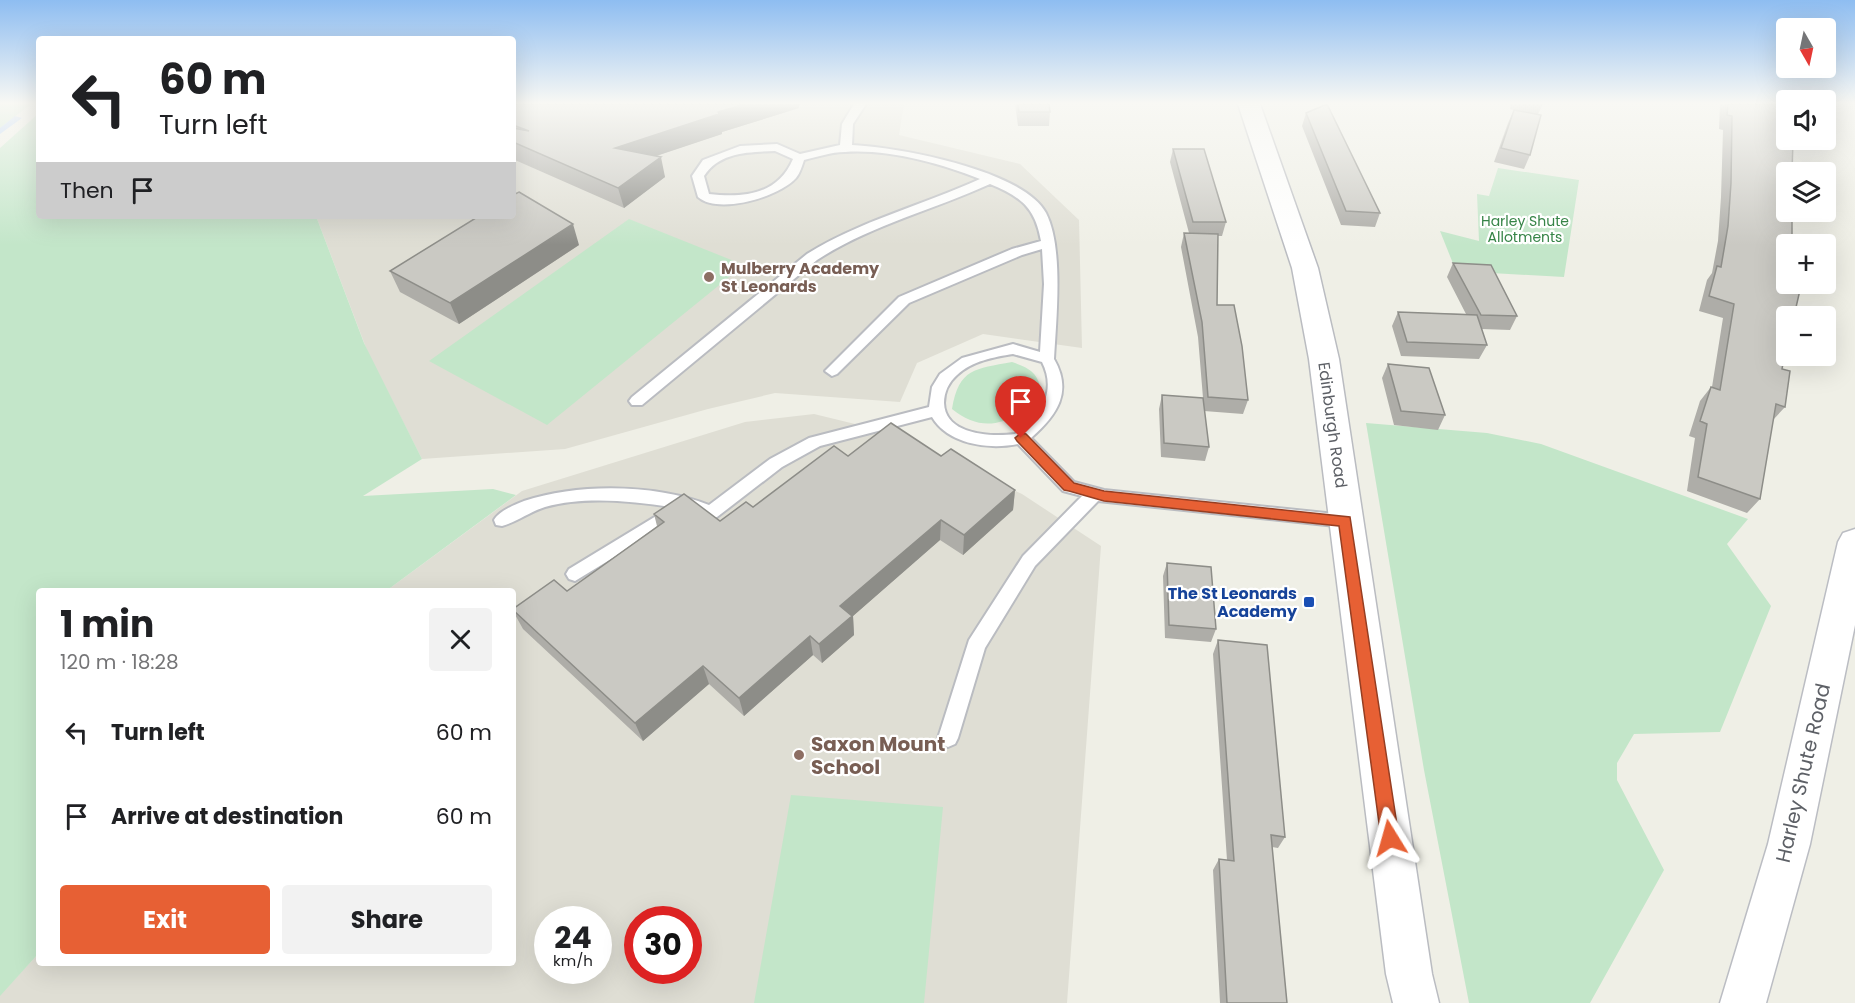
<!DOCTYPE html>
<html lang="en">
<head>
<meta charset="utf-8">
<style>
	:root { --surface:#fff; --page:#f2f2f2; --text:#202124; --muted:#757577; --accent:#e76034 }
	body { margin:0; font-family:Poppins,sans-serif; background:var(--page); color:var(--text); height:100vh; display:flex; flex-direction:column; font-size:22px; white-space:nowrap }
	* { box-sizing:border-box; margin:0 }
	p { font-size:20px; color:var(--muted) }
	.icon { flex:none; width:33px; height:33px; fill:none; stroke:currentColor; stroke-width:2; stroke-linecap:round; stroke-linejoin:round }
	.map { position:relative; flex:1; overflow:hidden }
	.drawer { position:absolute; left:36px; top:588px; width:480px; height:378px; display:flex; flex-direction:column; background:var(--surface); border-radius:6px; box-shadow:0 6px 24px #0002 }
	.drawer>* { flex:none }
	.banner { position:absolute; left:36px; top:36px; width:480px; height:183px; border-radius:6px; box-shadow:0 6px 24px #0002; background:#fff; color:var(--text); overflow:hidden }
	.needle { width:39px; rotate:171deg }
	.buttons { position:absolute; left:1776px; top:18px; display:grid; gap:12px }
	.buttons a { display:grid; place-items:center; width:60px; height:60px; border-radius:6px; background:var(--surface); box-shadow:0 6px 24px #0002; font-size:30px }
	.speed { position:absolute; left:534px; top:906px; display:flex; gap:12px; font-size:30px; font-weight:700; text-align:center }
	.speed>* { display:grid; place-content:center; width:78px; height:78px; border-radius:50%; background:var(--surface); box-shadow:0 6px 24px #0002; line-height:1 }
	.speed small { font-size:15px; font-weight:400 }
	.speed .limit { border:9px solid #d22; background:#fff; color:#111 }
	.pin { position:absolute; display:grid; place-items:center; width:51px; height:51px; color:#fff; margin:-62px -26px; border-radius:50% 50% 50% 0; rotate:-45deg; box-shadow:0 0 6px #0007 }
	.pin .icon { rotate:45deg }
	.me { position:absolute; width:66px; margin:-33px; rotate:352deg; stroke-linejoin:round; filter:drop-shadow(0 0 4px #0008) }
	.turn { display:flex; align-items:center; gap:21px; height:126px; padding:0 24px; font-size:27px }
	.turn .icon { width:78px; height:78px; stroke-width:2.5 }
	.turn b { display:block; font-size:42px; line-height:51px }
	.then { display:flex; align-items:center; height:57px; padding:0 24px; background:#0003; gap:12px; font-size:22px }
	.round { display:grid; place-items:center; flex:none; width:63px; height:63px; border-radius:6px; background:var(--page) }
	.overview { display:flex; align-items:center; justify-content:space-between; height:102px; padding:0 24px }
	h1 { font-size:36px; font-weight:700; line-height:45px }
	.button { display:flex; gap:12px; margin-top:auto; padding:12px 24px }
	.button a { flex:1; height:69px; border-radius:6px; background:var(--accent); color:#fff; font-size:24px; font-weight:700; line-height:69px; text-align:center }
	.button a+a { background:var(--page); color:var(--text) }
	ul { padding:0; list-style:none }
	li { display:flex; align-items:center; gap:18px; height:84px; padding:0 24px }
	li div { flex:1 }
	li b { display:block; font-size:22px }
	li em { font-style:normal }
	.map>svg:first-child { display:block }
	.education { fill:#dfded4; fill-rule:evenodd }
	.green { fill:#c3e6c9 }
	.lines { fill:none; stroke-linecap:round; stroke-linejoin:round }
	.stream { fill:#a7cafe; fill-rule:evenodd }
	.service-casing { stroke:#babcc1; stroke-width:4 }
	.minor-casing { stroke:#babcc1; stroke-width:3 }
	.secondary-casing { stroke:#bbbdc3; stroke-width:3 }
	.service { fill:#fff; fill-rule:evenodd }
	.minor { fill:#fff; fill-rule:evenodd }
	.secondary { fill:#fff; fill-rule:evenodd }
	.wall { fill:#aeada8 }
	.shaded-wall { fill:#8d8d88 }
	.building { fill:#cac9c3; stroke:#8d8d88; stroke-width:1.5 }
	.route { fill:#e76034; stroke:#963e22; stroke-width:1.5 }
	.education-dot { fill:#8d6e63; stroke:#fff; stroke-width:2 }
	.transit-dot { fill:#1a4fb4; stroke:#fff; stroke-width:2 }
	.labels { text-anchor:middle; stroke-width:4.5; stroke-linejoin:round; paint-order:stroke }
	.far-park-label { font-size:14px; fill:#368447; stroke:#fff }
	.education-label { font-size:16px; font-weight:bold; fill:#785e54; stroke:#fff; text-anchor:start }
	.street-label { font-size:16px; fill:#5d6066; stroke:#fff }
	.transit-label { font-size:16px; font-weight:bold; fill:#164399; stroke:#fff; text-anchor:end }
	.near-education-label { font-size:20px; font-weight:bold; fill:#785e54; stroke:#fff; text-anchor:start }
	.near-street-label { font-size:20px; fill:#5d6066; stroke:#fff }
</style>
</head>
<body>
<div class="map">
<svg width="1855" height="1003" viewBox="0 0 1855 1003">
	<rect width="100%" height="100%" fill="#efefe6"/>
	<path class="education" d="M513 104H904L899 135 1020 164 1079 220 1082 348 983 334 917 363 900 402 775 393 708 409 565 449 422 459 368 353 316 216H513Z
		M814 414 892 433 1022 494 1101 546 1067 1003H0V995L39 953V963H513V591H386L522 491 745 422ZM548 920H598V970H548ZM638 920H688V970H638Z"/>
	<path class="green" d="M0 104H31L0 128Z
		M39 113V216H316L364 343 422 459 363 496 493 489 516 495 386 591H39V953L0 996V148Z
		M1498 168 1579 180 1564 277 1456 271 1440 231 1479 241 1477 194 1489 196Z
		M629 219 744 265 547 425 429 361Z
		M1012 362C1029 368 1038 372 1041 391 1017 421 986 437 952 409 959 368 975 369 1012 362Z
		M1366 423 1487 433 1541 444 1748 519 1727 544 1771 606 1720 732 1634 734 1617 763V780L1664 870 1590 1003H1469L1424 770Z
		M791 795 943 807 924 1003H754Z"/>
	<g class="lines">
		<path class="stream" d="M15 116 22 118 0 134V128Z"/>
		<defs>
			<path id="service" d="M854 104H866L853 124 852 145C898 147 1023 170 1046 213 1064 248 1056 320 1054 359 1073 392 1057 415 1031 438L1074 482 1104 490 1345 515 1351 516 1353 521 1351 526 1345 527 1098 501 1035 566 985 648 958 738 955 744 948 747 941 744 938 738 969 640 1023 556 1082 496 1063 491 1018 444C988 450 948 444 932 417L820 446 782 467 717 517 711 519 690 511 575 581 569 579 566 574 569 569 671 507C630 501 585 496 545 507 529 512 517 522 502 526L496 525 494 520C499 511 514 505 524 501 579 483 656 484 709 505L770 459 809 438 929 407 932 387 940 374 962 358 1013 344 1040 352 1044 284 1042 249 1022 255 909 303 837 374 832 376 825 371 899 297 1012 249 1041 241C1035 207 1021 197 990 184 933 210 869 226 817 260L642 405H632L629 401 632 397 807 254C860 221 923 205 980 179 939 163 888 149 845 152 831 152 817 157 804 160 802 166 800 173 796 178 779 197 718 215 698 197L692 176 703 160 740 146 777 144 800 154 840 145 842 124ZM775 151 793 159C778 195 743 198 709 194L704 176C719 152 749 152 775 151ZM1013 354 1042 362C1057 391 1041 418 1015 434 991 437 945 435 944 403 944 392 949 382 957 375 972 361 994 357 1013 354Z"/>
			<path id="minor" d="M1238 104H1260L1318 268 1339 359 1432 974 1439 1003H1393L1386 974 1309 359 1292 268Z"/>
			<path id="secondary" d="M1855 529V625L1810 844 1766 1003H1720L1768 844 1838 542 1843 533Z"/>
		</defs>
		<use href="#service" class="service-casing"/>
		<use href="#minor" class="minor-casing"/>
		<use href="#secondary" class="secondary-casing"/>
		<use href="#service" class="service"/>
		<use href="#minor" class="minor"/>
		<use href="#secondary" class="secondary"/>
	</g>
	<path class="wall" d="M513 104 799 105V108L722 132V134L656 156 665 177 624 208 515 160 513 153Z
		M1015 104H1049L1050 112 1049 126H1018Z
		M1511 104H1543L1538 114 1530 155 1524 169 1494 162 1508 123 1514 110 1510 109Z
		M1720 104H1786L1782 369 1785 407 1773 420 1760 499 1747 513 1687 491 1695 438 1689 436 1700 401 1711 387H1712L1723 318 1699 311 1707 280 1712 273 1718 241 1721 197 1723 130 1719 129Z
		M1306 113 1380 213 1375 227 1341 225 1302 126Z
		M1173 149 1226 222 1222 236H1218L1217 305 1248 400 1243 414 1204 411 1209 447 1205 461 1161 457 1159 409 1162 395 1203 398 1198 337 1181 247 1184 233H1189L1170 162Z
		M579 245 459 324 400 292 390 271Z
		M1453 263 1517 316 1510 330 1482 329 1487 345 1479 359 1401 356 1392 326 1398 312 1466 314 1447 277Z
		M1388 364 1445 415 1438 430 1394 425 1382 378Z
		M848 456H941L1015 490 1013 510 963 555 940 540 853 616 854 635 822 663 813 655 744 716 709 684 643 741 523 629 513 611V609L567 591 657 526 654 514 720 521 753 507Z
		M1167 563 1216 629 1211 642 1165 638 1163 576Z
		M1218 640 1285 837 1278 848 1272 847 1287 1003H1220L1213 870 1219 859 1227 860 1213 654Z"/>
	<path class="shaded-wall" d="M745 104H802L799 105V108L722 132V134L620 168 615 148 718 112Z
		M661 157 665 177 624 208 618 188Z
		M573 224 579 245 459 324 450 303Z
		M1015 490 1013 510 963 555 964 535Z
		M941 520 940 540 853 616 854 635 822 663 819 644 840 606Z
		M810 636 813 655 744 716 739 698Z
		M703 666 709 684 643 741 635 723Z"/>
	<path class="building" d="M513 104H745L718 112 719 114 615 148 661 157 618 188 513 142V128L529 131 513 125Z
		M1018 104H1049L1050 112H1019Z
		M1327 104 1380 213 1346 211 1306 113Z
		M1728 104H1786V140H1793L1792 172H1786V212H1792V244H1786V284H1791V288L1800 290 1794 316H1786V348L1782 369 1790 371 1785 407 1776 404 1760 499 1698 477 1707 424 1700 421 1711 387 1720 390 1734 304 1709 296 1717 266 1721 267 1728 226 1731 183 1732 116 1727 115Z
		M1514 110 1541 115 1530 155 1501 148Z
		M1173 149H1204L1226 222H1193Z
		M519 192 573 224 450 303 390 271 479 216H513V195Z
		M1184 233 1218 234 1217 305H1234L1242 346 1248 400 1208 397 1202 322Z
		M1453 263 1491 265 1517 316 1481 315Z
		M1398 312 1477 315 1487 345 1407 342Z
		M1388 364 1429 368 1445 415 1401 411Z
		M1162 395 1203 398 1209 447 1164 443Z
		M891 423 941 456 951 449 1015 490 964 535 941 520 840 606 852 616 819 644 810 636 739 698 703 666 635 723 513 610V609L554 580 567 591 664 522 654 514 684 494 720 521 746 502 753 507 834 446 848 456Z
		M1167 563 1211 567 1216 629 1169 625Z
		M1218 640 1267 645 1285 837 1271 835 1287 1003H1227L1219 859 1234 861Z"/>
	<linearGradient id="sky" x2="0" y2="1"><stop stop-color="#8ebdf1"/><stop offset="0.42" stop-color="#f8f8f4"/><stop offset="1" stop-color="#f8f8f4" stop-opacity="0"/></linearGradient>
	<rect width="1855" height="245" fill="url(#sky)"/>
	<path class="route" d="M1021 433 1026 434 1074 483 1104 491 1350 517 1399 838 1396 844 1390 847 1384 844 1381 838 1339 526 1104 501 1069 491 1064 490 1017 441 1015 438Z"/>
	<g class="education-dot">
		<circle cx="709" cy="277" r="6"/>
		<circle cx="799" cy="755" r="6"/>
	</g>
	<rect class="transit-dot" x="1303" y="596" width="12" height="12" rx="3"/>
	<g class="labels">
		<g class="far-park-label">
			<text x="1525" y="226">Harley Shute<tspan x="1525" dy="16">Allotments</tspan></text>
		</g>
		<g class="education-label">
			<text x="721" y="274">Mulberry Academy<tspan x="721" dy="18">St Leonards</tspan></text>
		</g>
		<g class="street-label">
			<text transform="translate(1333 425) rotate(82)" y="6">Edinburgh Road</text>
		</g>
		<g class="transit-label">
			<text x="1297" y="599">The St Leonards<tspan x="1297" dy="18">Academy</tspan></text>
		</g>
		<g class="near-education-label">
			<text x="811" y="751">Saxon Mount<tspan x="811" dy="23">School</tspan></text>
		</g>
		<g class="near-street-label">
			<text transform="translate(1803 773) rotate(-77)" y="7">Harley Shute Road</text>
		</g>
	</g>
</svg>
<div class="buttons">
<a><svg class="needle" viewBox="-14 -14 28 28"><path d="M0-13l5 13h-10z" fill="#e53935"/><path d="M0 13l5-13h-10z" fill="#757577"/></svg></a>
<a><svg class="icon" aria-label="sound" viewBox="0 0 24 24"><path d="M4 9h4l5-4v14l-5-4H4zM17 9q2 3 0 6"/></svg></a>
<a><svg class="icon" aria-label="layers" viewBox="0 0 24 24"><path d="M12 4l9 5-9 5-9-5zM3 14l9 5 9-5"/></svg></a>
<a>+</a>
<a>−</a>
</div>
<div class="speed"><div>24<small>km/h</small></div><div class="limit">30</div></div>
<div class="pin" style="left:1021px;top:438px;background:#d93025"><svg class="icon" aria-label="arrive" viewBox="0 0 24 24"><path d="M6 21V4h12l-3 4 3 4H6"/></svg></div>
<svg class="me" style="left:1390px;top:838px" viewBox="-20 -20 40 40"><path d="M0-17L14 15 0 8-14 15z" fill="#e76034" stroke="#fff" stroke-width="4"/></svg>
<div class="banner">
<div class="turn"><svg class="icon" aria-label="left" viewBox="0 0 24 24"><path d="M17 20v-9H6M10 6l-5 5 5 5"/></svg><div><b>60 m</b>Turn left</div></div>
<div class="then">Then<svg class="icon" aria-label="arrive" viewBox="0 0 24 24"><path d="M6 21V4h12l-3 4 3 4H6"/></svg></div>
</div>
<section class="drawer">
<div class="overview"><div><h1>1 min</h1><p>120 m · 18:28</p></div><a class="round"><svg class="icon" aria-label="close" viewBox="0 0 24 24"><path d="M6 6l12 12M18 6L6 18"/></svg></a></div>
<ul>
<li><svg class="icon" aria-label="left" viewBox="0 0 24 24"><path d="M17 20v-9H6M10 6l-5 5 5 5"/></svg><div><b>Turn left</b></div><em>60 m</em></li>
<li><svg class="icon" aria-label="arrive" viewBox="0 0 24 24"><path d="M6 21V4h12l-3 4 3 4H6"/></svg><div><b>Arrive at destination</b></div><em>60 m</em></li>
</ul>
<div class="button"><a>Exit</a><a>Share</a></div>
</section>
</div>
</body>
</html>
